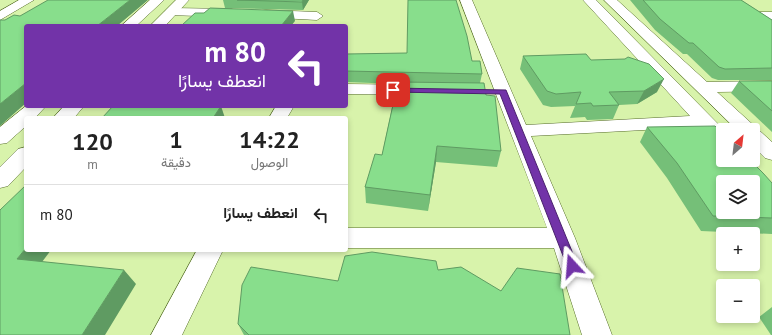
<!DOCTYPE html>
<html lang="ar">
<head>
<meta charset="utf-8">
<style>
	:root { --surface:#fff; --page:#f6f6f6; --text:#222; --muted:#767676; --line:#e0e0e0 }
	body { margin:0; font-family:"PT Sans",Vazirmatn,sans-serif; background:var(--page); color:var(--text); direction:rtl; height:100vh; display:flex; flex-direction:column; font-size:15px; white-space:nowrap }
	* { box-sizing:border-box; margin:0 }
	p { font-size:13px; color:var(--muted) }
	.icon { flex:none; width:22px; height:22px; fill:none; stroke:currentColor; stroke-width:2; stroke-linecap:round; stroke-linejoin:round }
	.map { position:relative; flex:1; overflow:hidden; direction:ltr }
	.panel { position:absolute; left:24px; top:116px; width:324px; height:136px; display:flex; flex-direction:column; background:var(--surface); border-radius:4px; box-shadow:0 2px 6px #0003; direction:rtl }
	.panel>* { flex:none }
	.banner { position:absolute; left:24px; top:24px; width:324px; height:84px; border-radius:4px; box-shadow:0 2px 6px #0003; direction:rtl; background:#7233a8; color:#fff; overflow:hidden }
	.needle { width:26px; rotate:28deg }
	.tools { position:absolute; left:716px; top:123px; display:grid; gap:8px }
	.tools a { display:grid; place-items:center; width:44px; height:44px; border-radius:4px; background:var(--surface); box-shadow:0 2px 6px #0003; font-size:20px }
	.pin { position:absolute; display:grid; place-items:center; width:34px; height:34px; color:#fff; margin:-17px; border-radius:8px; box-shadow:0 2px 6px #0006 }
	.me { position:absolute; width:44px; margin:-22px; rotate:341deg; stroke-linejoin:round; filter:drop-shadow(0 0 3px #0008) }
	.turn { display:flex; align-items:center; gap:14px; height:84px; padding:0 16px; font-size:18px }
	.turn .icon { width:52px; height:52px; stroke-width:2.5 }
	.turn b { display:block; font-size:28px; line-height:34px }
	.eta { display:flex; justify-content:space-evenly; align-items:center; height:68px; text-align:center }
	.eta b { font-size:24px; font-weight:600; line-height:28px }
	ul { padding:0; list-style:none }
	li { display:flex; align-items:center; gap:12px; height:60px; padding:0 16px; border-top:1px solid var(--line) }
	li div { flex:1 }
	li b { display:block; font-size:15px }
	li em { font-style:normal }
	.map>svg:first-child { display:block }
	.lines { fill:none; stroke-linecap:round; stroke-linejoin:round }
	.street-casing { stroke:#566d29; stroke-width:1 }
	.secondary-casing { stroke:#566d29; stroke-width:1 }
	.street { fill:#fff; fill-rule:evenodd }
	.secondary { fill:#fff; fill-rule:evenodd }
	.wall { fill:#75bf78 }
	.shaded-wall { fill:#5f9b62 }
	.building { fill:#88de8c; stroke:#5f9b62; fill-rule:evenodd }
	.route { fill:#7233a8; stroke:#4a216d }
</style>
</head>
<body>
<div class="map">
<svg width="772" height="335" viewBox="0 0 772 335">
	<rect width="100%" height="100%" fill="#d8f3ab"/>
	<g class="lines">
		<defs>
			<path id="street" d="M19 0H34L0 20V11Z
				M460 0H472L526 125 690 116 583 0H596L724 130 723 146 716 144 700 127 531 136 575 238 612 335H582L554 248H346V228H547Z
				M604 0H617L707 82 772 81V91L717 92 772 142V160L765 158 753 146V130H737Z
				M171 8 232 9 238 13 232 17 167 15 165 12Z
				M266 10 317 12 323 16 317 20 261 17 260 14 261 11Z
				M756 12H772V20L751 19 750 16Z
				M346 84 425 85 431 86 433 90 431 94 425 95 346 94Z
				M276 106H294L287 118H269Z
				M197 250H223L182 335H151Z"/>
			<path id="secondary" d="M150 0H164L136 26H121Z
				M176 0H189L165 26H150Z
				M26 106H46L35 118H26V126L7 143 0 144V127Z
				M64 106H84L74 118H53Z
				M26 147V167L8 186 0 188V167L18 149Z"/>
		</defs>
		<use href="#street" class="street-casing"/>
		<use href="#secondary" class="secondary-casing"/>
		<use href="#street" class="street"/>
		<use href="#secondary" class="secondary"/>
	</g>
	<path class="wall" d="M223 0H309L303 10 225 8Z
		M630 0H741L772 20V80H718L712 78 687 54H683L655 30Z
		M346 54 472 61 482 74 480 83 486 95 501 151 497 167 436 162 428 211 366 203 365 187 382 155 397 84 346 82Z
		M523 56 591 60 657 92 637 104 619 105 613 119 587 120 585 117 570 118 575 106 551 107 543 105 520 69Z
		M739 81H772V132L731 93Z
		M647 127 772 183V234L701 231 667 178 640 142Z
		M141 250H154L153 251Z
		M438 270 570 335H244L238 324 338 281Z
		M772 307V335H771L759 317Z"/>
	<path class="shaded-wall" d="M130 0H148L117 26H97Z
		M303 0H309L303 10 302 2Z
		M293 11 295 21 291 26H281Z
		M664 79 657 92 637 104 644 91Z
		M26 83V103L0 126V104Z
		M221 106 225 118H213Z
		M437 146 436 162 428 211 430 195Z
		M26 248V250H51L33 274 17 259Z
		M124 270 136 284 105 335H82Z"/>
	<path class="building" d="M48 0H130L97 26H26V83L0 104V20H5L14 15 20 16Z
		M237 0H303L302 2Z
		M408 0H456L467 36 472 61H480L482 74 346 71V54L407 53Z
		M643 0H741L772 20V68L725 69 719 67 693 43H689L660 19Z
		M210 8 293 11 281 26H181L195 13H204Z
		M586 54 591 60 625 59 628 57 649 64 664 79 644 91 609 92 619 105 593 106 591 103 576 104 581 92 556 94 547 91 523 56Z
		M739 81H772V111Z
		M398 82 484 83 486 95 495 96 501 151 437 146 430 195 365 187 375 154 382 155Z
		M113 106H221L213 118H102Z
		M715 126 723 134V160H750L763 173 772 183V218L713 216 677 163 647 127ZM723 182H753V212H723Z
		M26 185V248L17 259 124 270 82 335H0V210Z
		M372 252 436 261 438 270 461 267 501 291 517 268 560 274 570 335H249L238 324 242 285 251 267 338 281 345 256Z"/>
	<path class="route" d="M391 88 506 90 578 266 576 269 572 271 568 269 567 266 500 94 393 92 390 90Z"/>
</svg>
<div class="tools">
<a><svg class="needle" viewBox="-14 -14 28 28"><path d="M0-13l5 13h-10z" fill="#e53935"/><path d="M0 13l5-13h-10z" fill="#767676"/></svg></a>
<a><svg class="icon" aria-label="layers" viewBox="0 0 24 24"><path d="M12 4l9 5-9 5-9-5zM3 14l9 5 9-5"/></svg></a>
<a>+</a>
<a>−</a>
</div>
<div class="pin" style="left:393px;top:90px;background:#d93025"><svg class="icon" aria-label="arrive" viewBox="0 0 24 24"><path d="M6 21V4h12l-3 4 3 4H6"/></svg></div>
<svg class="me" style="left:572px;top:266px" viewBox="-20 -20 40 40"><path d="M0-17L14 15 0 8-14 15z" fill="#7233a8" stroke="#fff" stroke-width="4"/></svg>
<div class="banner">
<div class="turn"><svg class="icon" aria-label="left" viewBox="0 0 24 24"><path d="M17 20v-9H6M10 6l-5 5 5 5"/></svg><div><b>80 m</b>انعطف يسارًا</div></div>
</div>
<section class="panel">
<div class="eta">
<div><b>14:22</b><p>الوصول</p></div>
<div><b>1</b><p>دقيقة</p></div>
<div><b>120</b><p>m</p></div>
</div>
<ul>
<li><svg class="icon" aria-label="left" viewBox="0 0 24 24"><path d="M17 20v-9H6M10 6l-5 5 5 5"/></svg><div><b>انعطف يسارًا</b></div><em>80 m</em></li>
</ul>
</section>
</div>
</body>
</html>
